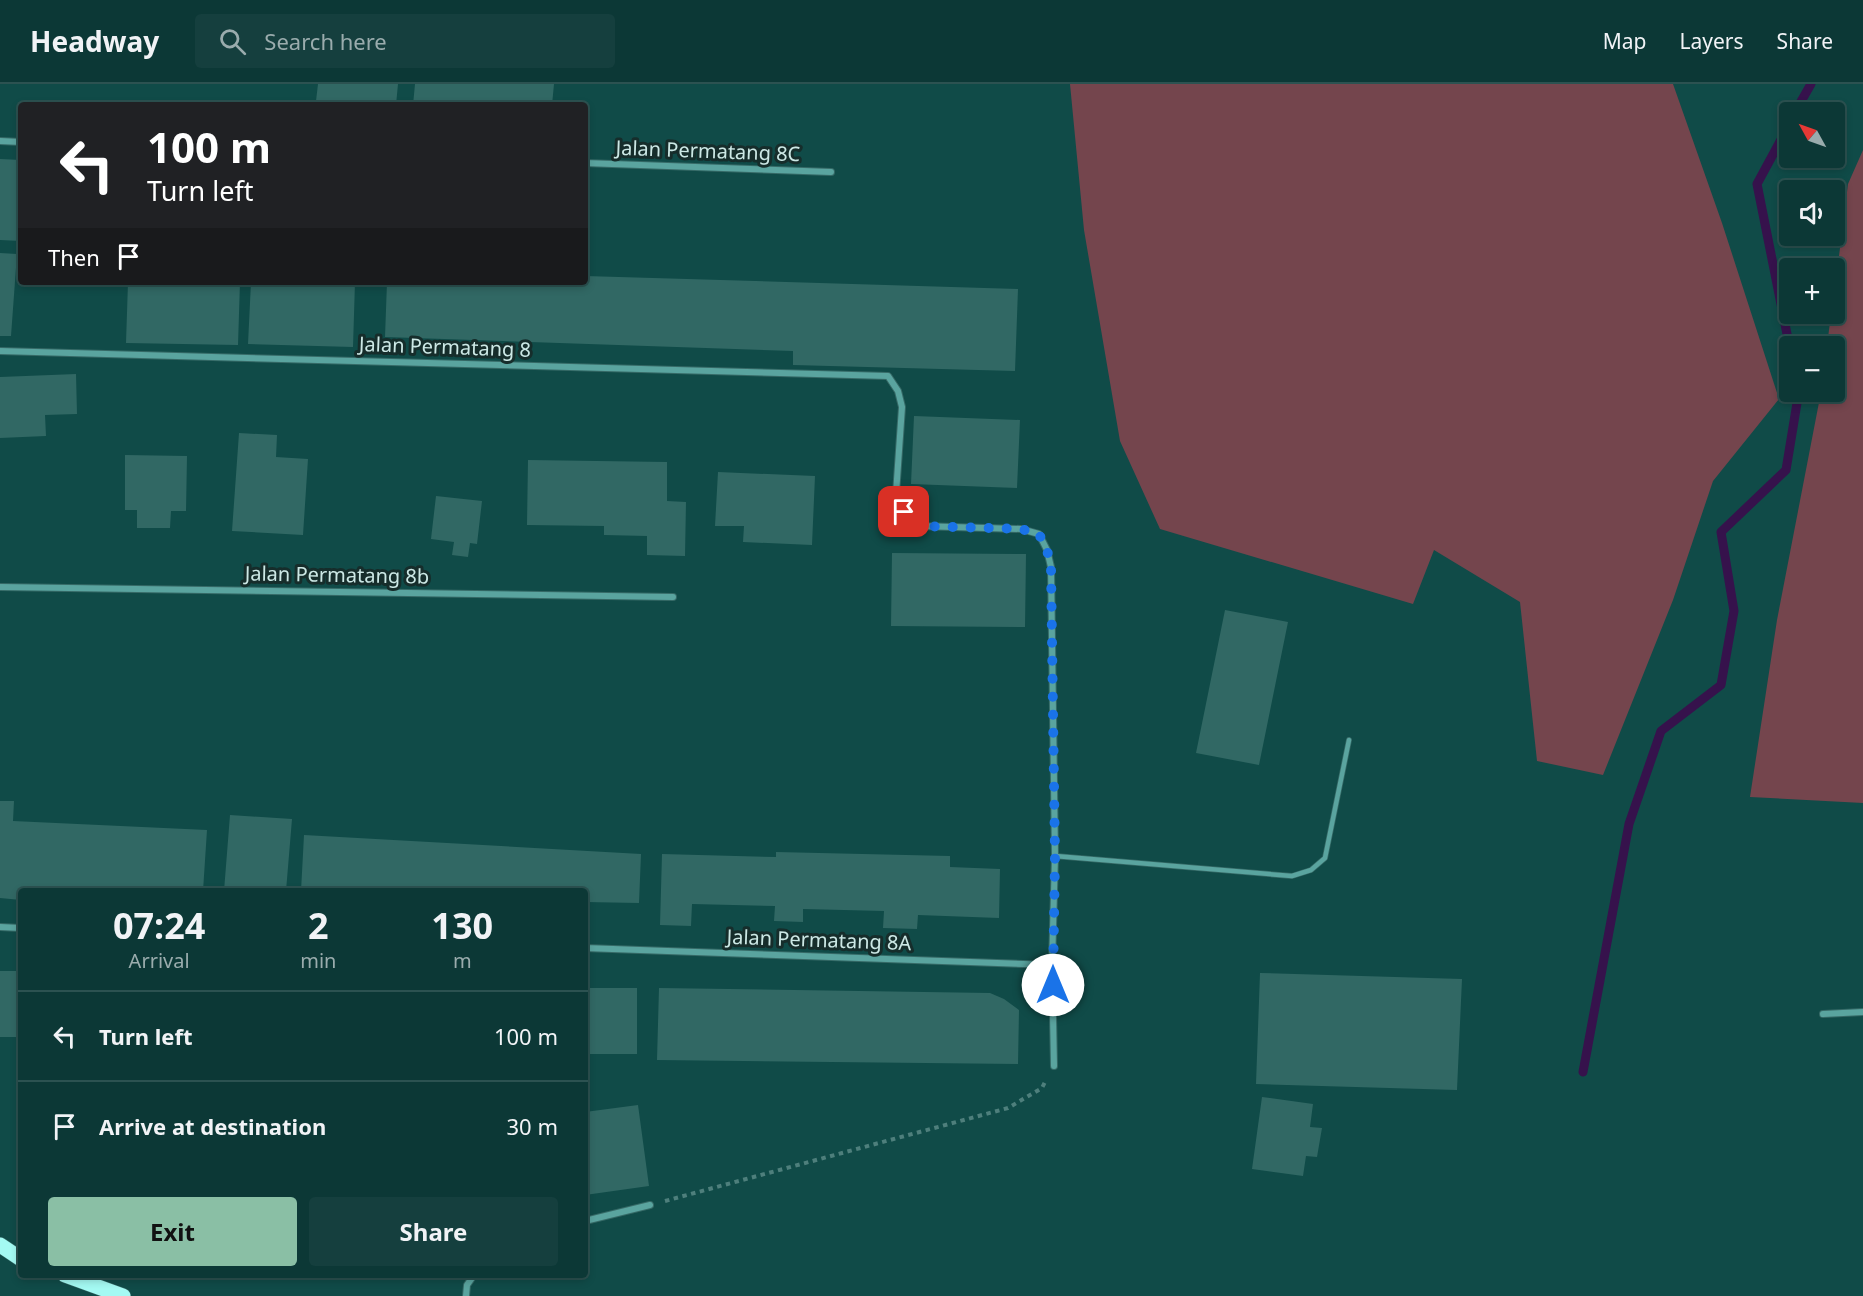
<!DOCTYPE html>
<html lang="en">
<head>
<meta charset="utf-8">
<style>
	:root { --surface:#0c3836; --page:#153f3e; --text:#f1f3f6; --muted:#9aacad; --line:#2c5251; --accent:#8abfa5 }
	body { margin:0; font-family:"Noto Sans",sans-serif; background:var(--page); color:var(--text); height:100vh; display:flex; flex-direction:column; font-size:22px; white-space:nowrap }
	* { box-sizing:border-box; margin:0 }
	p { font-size:20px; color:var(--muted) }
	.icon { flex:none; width:33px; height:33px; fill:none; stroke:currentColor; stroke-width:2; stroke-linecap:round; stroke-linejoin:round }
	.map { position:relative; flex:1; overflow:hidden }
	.drawer { position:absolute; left:18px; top:804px; width:570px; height:390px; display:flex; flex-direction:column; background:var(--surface); border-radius:6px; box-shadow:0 3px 9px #0003,0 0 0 2px var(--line) }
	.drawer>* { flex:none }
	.banner { position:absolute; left:18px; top:18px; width:570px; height:183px; border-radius:6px; box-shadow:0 3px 9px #0003,0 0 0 2px var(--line); background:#202124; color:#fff; overflow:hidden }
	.needle { width:39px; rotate:310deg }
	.buttons { position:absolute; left:1779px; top:18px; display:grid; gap:12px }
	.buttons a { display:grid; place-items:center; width:66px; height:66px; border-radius:6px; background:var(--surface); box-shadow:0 3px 9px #0003,0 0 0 2px var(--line); font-size:30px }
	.pin { position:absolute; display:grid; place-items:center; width:51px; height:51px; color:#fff; margin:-26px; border-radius:12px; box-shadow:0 3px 9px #0006 }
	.me { position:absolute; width:66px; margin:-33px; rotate:0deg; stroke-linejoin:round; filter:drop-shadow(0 0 4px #0008) }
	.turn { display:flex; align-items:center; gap:21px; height:126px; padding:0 30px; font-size:27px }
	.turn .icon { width:78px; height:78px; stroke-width:2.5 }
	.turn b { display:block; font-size:42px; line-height:51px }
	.then { display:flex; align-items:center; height:57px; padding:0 30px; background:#0003; gap:12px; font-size:22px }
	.eta { display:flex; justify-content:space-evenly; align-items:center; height:102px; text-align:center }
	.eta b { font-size:36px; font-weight:700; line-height:42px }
	.cta { display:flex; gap:12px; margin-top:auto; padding:12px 30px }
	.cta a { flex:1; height:69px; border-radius:6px; background:var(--accent); color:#111; font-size:24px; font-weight:700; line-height:69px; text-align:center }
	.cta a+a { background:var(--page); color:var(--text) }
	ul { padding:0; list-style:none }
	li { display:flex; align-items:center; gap:18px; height:90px; padding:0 30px; border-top:2px solid var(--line) }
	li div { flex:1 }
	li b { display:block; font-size:22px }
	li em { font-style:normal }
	header { display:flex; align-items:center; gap:36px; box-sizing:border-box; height:84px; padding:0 30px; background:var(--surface); border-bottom:2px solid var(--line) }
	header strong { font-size:28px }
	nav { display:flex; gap:33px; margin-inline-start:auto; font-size:21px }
	.search { width:420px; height:54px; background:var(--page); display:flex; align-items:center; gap:15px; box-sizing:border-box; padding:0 21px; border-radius:6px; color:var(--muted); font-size:22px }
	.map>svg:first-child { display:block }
	.green { fill:#74454d }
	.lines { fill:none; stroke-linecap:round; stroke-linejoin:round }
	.stream { stroke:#36124c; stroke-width:9 }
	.building { fill:#316864 }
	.service-casing { stroke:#366a67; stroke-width:6 }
	.minor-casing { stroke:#366a67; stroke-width:8 }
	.primary-casing { stroke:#366a67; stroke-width:16 }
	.path { stroke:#4e7f7c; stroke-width:4; stroke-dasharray:4.5 4.5; stroke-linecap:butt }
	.service { stroke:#5aa49f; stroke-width:4.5 }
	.minor { stroke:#5aa49f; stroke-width:6 }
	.primary { stroke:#a4faf3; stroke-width:15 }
	.route { stroke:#1a73e8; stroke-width:10; stroke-dasharray:0 18 }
	.labels { text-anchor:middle; stroke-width:6; stroke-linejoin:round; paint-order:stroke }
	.street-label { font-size:20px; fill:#cce8e5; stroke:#162d2b }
</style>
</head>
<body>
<header>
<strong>Headway</strong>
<div class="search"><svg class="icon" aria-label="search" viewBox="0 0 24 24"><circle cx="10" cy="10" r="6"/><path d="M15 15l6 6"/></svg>Search here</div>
<nav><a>Map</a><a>Layers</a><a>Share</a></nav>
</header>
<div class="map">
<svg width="1863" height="1212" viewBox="0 0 1863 1212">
	<rect width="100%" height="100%" fill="#104b48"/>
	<path class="green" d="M1070 0H1673L1722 139 1779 315 1713 397 1673 516 1603 691 1537 677 1520 518 1434 466 1413 520 1160 445 1120 357 1084 146Z
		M1863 66V719L1750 713 1777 536 1821 308H1834V262H1827L1831 230H1834L1835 204 1848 100Z"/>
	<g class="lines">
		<path class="stream" d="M1795 28 1811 0
			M1790 39 1757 100 1790 265
			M1583 988 1629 740 1661 647 1721 601 1734 527 1721 448 1786 386 1798 313 1797 308"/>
	</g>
	<path class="building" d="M318 0H398L396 21H361L316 17Z
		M415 0H554L552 21H413Z
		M0 75 21 76V157L0 156Z
		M0 169 17 170 11 252H0Z
		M585 192 1018 205 1015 287 793 281V267L385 253 387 198H585Z
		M128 198H240L238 261 126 259Z
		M251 198H355L353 263 248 260Z
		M76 290 77 330 45 331 46 352 0 354V293Z
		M914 332 1020 336 1017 404 911 400Z
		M239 349 277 351 276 373 308 375 303 451 232 447Z
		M125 371 187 372 186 427H171L170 444H137V426H125Z
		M528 376 667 378V417L686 418 685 472 647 471V452L604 451V442L527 441Z
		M718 388 815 392 812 461 743 458 744 442H715Z
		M436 412 482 417 477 460 470 459 468 473 452 471 454 458 431 455Z
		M892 469 1026 470 1025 543 891 542Z
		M1225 526 1288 538 1259 681 1196 669Z
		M0 717H14L13 737 207 746 203 807H21V816L0 814Z
		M230 731 292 735 286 807H224Z
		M304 751 641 770 639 819 585 818V807H301Z
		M776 768 950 772V783L1000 785 999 834 918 831 917 845 883 844 884 827 803 825V838L774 837 775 822 692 820 691 842 660 841 662 770 776 773Z
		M0 887H21V953H0Z
		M1260 889 1462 895 1457 1006 1256 1000Z
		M585 904H637V970H585Z
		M659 904 990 909 1004 915 1019 926 1018 980 657 976Z
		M1262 1013 1313 1020 1310 1043 1322 1044 1317 1073 1306 1072 1303 1092 1252 1085Z
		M638 1021 649 1102 585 1111V1028Z"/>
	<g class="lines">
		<defs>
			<path id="service" d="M1055 772 1292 792 1311 786 1325 774 1349 656"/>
			<path id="minor" d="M0 57 21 58
				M585 79 831 88
				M0 267 888 292 898 307 902 323 896 410 904 428 920 442 1021 445 1039 450 1047 466 1051 483 1055 772 1052 881 1054 982
				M0 503 673 513
				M0 843 21 844
				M585 864 1052 881
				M1823 930 1863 928
				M585 1137 650 1121
				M466 1212 467 1201 474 1191"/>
			<path id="primary" d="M0 1161 21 1175
				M65 1191 123 1212"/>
		</defs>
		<use href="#service" class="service-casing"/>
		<use href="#minor" class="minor-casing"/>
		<use href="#primary" class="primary-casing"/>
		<path class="path" d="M665 1117 1008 1024 1042 1004 1046 996"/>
		<use href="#service" class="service"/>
		<use href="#minor" class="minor"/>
		<use href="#primary" class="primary"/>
	</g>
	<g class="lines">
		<path class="route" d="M904 428 920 442 1021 445 1039 450 1047 466 1051 483 1055 772 1053 901"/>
	</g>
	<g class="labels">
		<g class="street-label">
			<text transform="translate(708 67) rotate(2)" y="7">Jalan Permatang 8C</text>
			<text transform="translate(445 263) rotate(2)" y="7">Jalan Permatang 8</text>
			<text transform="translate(337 491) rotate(1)" y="7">Jalan Permatang 8b</text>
			<text transform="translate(819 856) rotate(2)" y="7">Jalan Permatang 8A</text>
		</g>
	</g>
</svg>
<div class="buttons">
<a><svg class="needle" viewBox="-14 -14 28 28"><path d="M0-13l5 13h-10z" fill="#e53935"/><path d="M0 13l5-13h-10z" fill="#9aacad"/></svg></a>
<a><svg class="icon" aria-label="sound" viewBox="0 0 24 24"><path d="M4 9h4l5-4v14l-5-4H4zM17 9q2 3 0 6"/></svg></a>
<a>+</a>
<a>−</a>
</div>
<div class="pin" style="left:904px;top:428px;background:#d93025"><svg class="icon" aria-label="arrive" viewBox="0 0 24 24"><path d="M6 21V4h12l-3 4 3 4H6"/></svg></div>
<svg class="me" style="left:1053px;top:901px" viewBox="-20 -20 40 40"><circle r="19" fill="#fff"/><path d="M0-13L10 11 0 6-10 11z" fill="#1a73e8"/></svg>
<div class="banner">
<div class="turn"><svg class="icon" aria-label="left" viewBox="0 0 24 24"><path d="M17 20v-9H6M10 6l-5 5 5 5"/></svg><div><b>100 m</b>Turn left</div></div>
<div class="then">Then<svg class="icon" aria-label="arrive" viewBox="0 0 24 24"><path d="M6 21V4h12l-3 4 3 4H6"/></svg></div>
</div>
<section class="drawer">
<div class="eta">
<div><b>07:24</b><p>Arrival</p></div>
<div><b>2</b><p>min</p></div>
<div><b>130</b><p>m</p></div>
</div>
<ul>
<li><svg class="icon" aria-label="left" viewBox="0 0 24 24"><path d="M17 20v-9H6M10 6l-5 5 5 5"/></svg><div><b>Turn left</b></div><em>100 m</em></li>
<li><svg class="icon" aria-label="arrive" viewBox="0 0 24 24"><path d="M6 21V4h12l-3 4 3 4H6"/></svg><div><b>Arrive at destination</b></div><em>30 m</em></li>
</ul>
<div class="cta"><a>Exit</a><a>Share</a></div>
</section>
</div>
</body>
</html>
